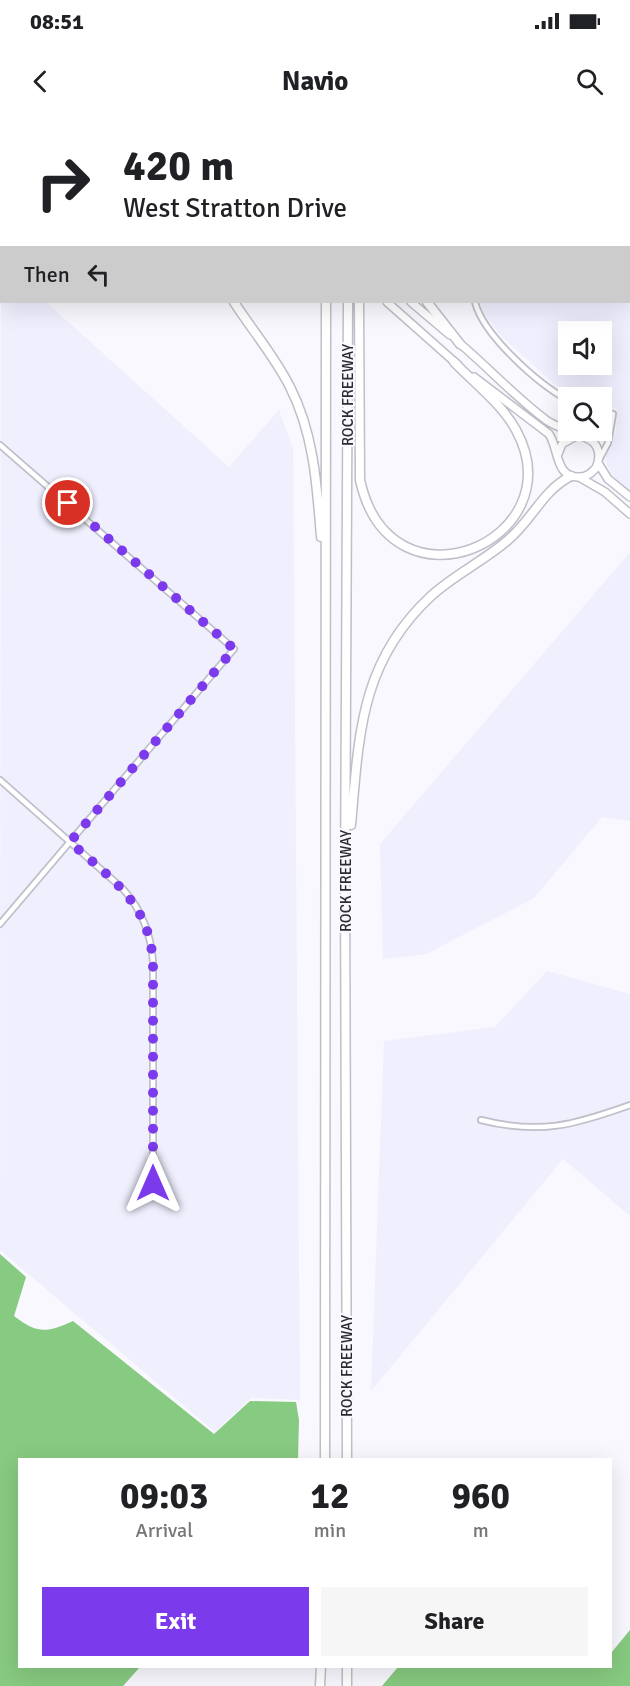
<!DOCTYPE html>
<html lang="en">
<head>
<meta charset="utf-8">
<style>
	:root { --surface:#fff; --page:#f6f6f6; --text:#202124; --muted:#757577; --accent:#7c3aed }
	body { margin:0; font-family:Signika,sans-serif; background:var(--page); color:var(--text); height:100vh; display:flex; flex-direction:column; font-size:22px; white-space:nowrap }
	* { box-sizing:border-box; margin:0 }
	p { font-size:20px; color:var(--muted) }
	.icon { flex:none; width:33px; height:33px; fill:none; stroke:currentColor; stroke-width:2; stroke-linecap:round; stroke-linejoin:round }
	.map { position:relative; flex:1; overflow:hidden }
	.panel { position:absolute; left:18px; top:1338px; width:594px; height:210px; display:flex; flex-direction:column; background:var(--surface); border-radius:0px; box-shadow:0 6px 24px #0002 }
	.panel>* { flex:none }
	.guide { position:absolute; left:0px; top:0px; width:630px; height:183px; box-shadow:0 6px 24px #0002; background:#fff; color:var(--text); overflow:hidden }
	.tools { position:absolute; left:558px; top:201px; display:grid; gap:12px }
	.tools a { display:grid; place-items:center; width:54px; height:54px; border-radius:0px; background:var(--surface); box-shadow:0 6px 24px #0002; font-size:30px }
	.pin { position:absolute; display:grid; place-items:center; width:51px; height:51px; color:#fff; margin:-26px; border:3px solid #fff; border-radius:50%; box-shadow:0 2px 6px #0007 }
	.me { position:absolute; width:66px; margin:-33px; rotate:0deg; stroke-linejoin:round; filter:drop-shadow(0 0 4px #0008) }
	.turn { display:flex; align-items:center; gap:21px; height:126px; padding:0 24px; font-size:27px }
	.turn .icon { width:78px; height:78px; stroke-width:2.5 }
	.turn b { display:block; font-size:42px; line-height:51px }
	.then { display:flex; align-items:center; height:57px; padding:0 24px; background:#0003; gap:12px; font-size:22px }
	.eta { display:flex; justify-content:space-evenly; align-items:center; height:102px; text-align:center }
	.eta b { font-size:36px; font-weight:700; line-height:42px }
	.cta { display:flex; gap:12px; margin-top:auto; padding:12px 24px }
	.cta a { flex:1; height:69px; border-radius:0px; background:var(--accent); color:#fff; font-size:24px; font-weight:700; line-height:69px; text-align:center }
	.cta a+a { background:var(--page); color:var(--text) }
	.status { display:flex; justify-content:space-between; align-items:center; height:42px; padding:0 30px; background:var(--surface); direction:ltr }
	.status svg { height:16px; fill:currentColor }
	header { display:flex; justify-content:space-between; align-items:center; height:78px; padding:0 24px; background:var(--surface); font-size:27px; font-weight:700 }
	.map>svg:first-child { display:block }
	.built { fill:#efeffe; fill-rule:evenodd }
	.forest { fill:#87ca81 }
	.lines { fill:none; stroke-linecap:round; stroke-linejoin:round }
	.street-casing { stroke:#bfbfc9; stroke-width:8 }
	.secondary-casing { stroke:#bfbfc9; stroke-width:10 }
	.highway-casing { stroke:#bfbfc9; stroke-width:11 }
	.street { stroke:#fff; stroke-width:4.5 }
	.secondary { stroke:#fff; stroke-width:7 }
	.highway { stroke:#fff; stroke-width:8 }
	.route { stroke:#7c3aed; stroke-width:10; stroke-dasharray:0 18 }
	.labels { text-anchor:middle; stroke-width:4.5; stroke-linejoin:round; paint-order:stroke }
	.street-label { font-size:15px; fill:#2b2b2f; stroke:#f8f8fe }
</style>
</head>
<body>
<div class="status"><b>08:51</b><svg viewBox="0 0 49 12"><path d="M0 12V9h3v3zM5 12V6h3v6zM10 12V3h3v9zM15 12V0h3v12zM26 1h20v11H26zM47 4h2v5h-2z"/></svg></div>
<header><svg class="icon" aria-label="back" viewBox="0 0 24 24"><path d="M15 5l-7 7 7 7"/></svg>Navio<svg class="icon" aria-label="search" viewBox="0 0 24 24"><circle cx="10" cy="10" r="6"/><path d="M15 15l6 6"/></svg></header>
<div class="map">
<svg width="630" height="1566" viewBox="0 0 630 1566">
	<rect width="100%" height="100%" fill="#f8f8fe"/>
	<path class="built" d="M523 0H630V372L616 360 607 346 606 336 616 311 617 288 602 286V278L577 277 554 264 500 215 484 193 480 182H628V2ZM568 212H602V244H568Z
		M1 5 2 182H46L229 347 279 290 293 329 300 1280 251 1278 215 1312 0 1130Z
		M630 432V701L602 697 534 778 426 834 383 839 380 724Z
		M547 851 630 874V1096L563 1039 371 1271 384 921 495 907Z"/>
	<path class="forest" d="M0 1134 26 1157 14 1196C37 1214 47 1213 73 1201L214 1314 250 1281 296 1282 299 1300 298 1339 20 1340V1546L140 1547 123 1566H0Z
		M630 1510V1566H382L398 1547 610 1546 611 1533Z"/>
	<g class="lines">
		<defs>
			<path id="street" d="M554 2 556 0
				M475 182C483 215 538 264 568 280
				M602 301 603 292
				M585 317 595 310
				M0 325 234 529 0 804
				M599 340 608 323 613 294 602 292
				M0 660 123 769C142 790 151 813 153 842V1063
				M481 1000C540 1015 574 1005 630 985"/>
			<path id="secondary" d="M8 2V0
				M0 27 2 22
				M387 182 458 245
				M411 182 450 215
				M458 222C488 247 515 277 546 300 560 310 586 315 593 322 600 329 600 339 596 348 591 353 587 357 580 357 555 359 559 328 549 314L474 257
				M558 334 562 324 576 316
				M598 343 608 359 630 377
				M579 357 605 372 630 394"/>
			<path id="highway" d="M177 0 178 2
				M358 0V2
				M364 0V2
				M206 1 208 2
				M265 2 266 0
				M273 2 274 0
				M280 2 281 0
				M327 2V0
				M349 2V0
				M234 182C252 210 275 237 290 267 314 314 317 366 321 417
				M359 182 360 360C391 500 576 420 516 310 502 284 474 263 454 242
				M427 182 460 224
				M351 705C359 615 360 542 431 476 455 454 484 441 508 420 532 400 543 370 571 356
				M325 1340 326 182
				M347 1340 345 762 348 182
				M320 1566 321 1546
				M347 1566V1546"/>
		</defs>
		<use href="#street" class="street-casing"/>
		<use href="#secondary" class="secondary-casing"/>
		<use href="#highway" class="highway-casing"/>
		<use href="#street" class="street"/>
		<use href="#secondary" class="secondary"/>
		<use href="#highway" class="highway"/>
	</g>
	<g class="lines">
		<path class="route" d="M68 383 234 529 70 722C111 759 149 782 153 842V1063"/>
	</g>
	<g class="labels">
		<g class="street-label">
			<text transform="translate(348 275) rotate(-90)" y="5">ROCK FREEWAY</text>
			<text transform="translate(346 761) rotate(-90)" y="5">ROCK FREEWAY</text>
			<text transform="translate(347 1246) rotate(-90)" y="5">ROCK FREEWAY</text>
		</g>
	</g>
</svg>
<div class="tools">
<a><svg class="icon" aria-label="sound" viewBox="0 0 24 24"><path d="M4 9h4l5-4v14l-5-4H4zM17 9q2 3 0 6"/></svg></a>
<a><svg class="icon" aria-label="search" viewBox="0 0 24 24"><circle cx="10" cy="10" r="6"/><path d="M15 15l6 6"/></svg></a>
</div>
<div class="pin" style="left:68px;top:383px;background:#d93025"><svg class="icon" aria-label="arrive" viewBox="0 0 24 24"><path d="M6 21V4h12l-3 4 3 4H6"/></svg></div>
<svg class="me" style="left:153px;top:1063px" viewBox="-20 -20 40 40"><path d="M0-17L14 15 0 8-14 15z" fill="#7c3aed" stroke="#fff" stroke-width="4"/></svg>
<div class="guide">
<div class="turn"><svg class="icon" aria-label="right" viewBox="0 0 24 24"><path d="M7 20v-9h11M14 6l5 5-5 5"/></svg><div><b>420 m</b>West Stratton Drive</div></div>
<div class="then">Then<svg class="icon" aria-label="left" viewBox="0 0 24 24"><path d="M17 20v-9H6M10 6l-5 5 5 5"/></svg></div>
</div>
<section class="panel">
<div class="eta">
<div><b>09:03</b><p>Arrival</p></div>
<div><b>12</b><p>min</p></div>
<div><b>960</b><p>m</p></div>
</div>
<div class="cta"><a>Exit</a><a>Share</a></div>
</section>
</div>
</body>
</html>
